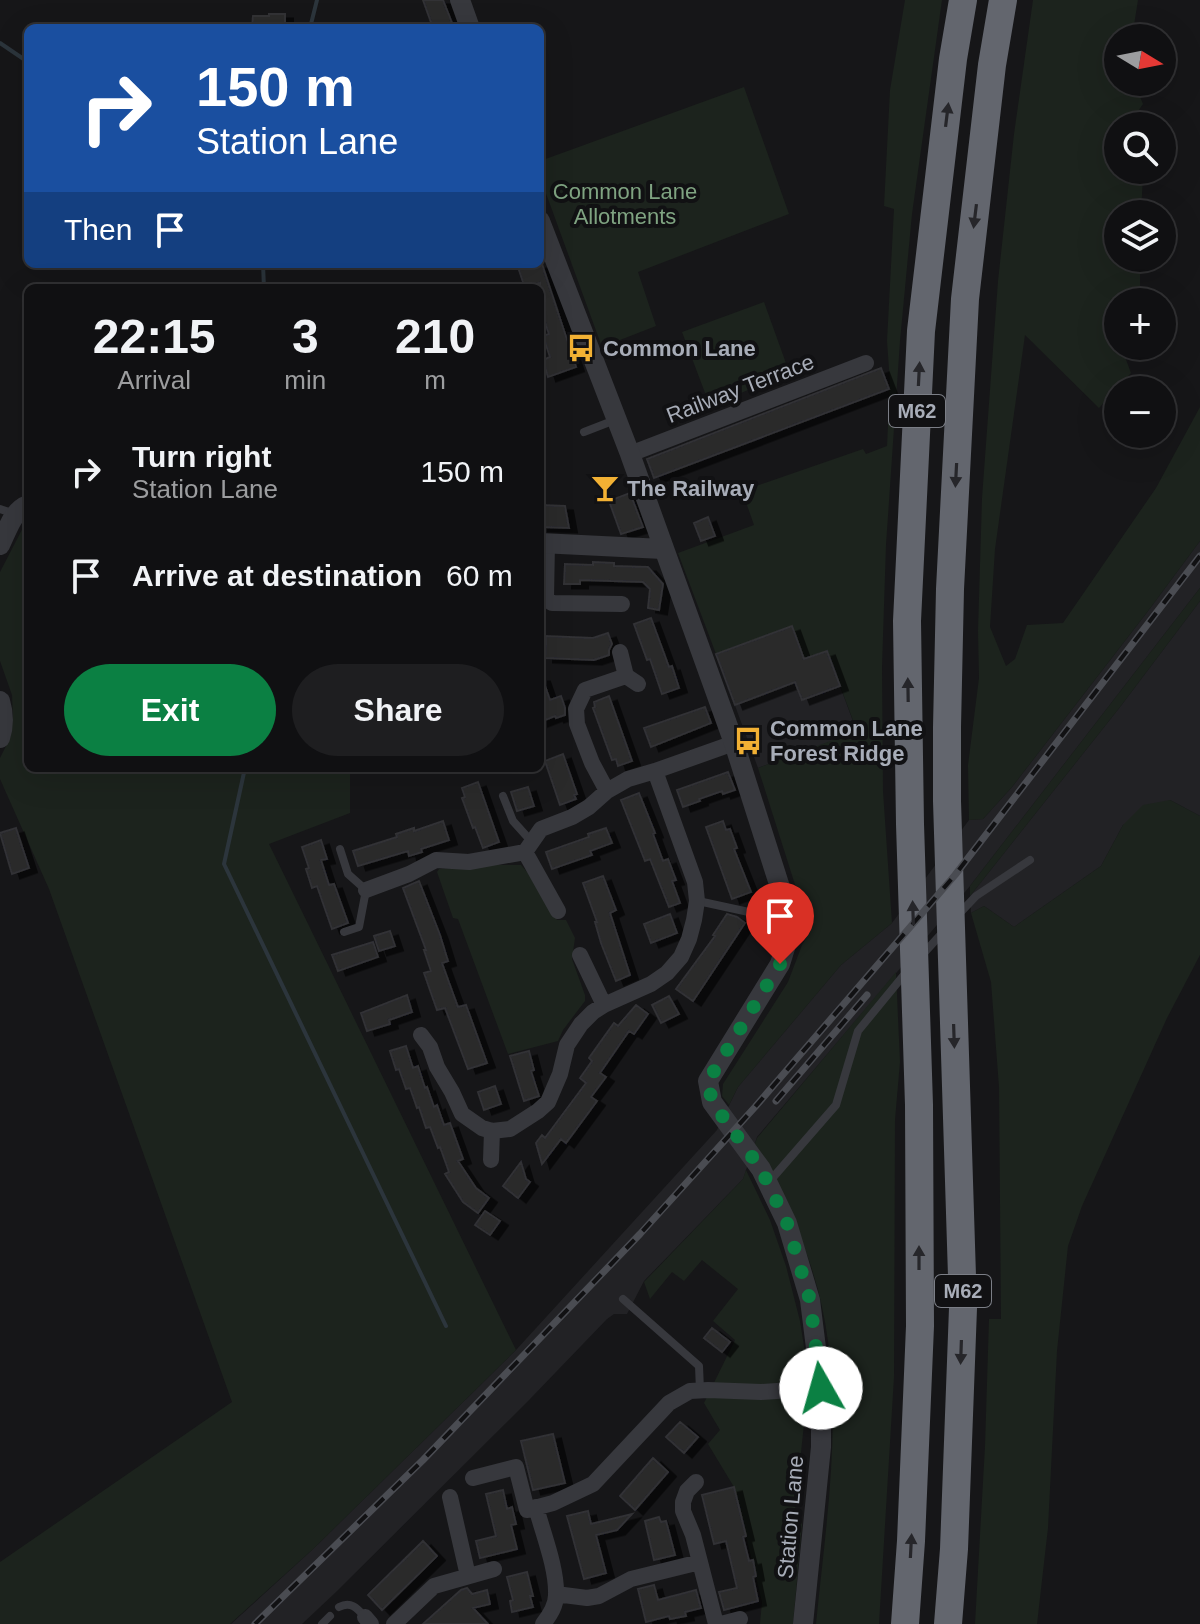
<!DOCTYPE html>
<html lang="en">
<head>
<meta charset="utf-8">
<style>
	:root { --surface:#101012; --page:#1e1e20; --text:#f1f3f6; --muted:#9c9d9f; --line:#303032; --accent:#0b8043 }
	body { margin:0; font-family:Arial,sans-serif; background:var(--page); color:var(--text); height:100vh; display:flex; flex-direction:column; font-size:30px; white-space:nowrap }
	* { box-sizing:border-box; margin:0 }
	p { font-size:26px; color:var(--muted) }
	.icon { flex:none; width:44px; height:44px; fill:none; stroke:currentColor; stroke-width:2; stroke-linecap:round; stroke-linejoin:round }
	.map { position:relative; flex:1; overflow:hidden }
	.sheet { position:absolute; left:24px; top:284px; width:520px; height:488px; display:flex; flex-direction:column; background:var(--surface); border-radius:12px; box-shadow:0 8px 32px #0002,0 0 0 2px var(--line) }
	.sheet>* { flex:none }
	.banner { position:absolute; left:24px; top:24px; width:520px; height:244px; border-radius:12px; box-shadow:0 8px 32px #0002,0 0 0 2px var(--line); background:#1a4fa0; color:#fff; overflow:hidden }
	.needle { width:52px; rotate:100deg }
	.controls { position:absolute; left:1104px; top:24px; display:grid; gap:16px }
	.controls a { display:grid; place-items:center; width:72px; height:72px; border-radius:50%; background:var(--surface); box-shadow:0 8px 32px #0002,0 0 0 2px var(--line); font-size:40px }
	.pin { position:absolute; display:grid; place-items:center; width:68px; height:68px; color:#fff; margin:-82px -34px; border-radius:50% 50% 50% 0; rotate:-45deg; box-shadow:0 0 8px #0007 }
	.pin .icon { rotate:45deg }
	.me { position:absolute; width:88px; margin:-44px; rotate:353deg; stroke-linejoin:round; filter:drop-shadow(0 0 6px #0008) }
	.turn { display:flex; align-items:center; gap:28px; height:168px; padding:0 40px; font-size:36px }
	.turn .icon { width:104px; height:104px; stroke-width:2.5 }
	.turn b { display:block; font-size:56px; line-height:68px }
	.then { display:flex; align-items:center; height:76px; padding:0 40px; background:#0003; gap:16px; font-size:30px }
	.eta { display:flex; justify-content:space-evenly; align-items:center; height:136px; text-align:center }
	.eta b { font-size:48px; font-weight:700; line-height:56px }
	.action { display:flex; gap:16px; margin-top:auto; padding:16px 40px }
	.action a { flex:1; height:92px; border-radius:48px; background:var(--accent); color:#fff; font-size:32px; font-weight:700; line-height:92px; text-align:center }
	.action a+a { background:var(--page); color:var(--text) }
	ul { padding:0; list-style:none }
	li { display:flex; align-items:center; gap:24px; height:104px; padding:0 40px }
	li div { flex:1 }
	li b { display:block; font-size:30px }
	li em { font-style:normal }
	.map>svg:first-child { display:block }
	.built { fill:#222225 }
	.green { fill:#1c231d }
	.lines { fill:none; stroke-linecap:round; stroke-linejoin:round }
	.stream { stroke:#2c353c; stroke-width:4 }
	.building { fill:#29292c; stroke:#303034; stroke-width:2; filter:url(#shadow) }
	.service { stroke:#37383d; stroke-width:8 }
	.minor { stroke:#37383d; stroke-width:16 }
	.tertiary { stroke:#37383d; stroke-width:20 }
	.motorway { stroke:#63666e; stroke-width:28 }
	.rail-casing { stroke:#4a4c52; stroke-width:7 }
	.rail { stroke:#111113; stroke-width:4; stroke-dasharray:12; stroke-linecap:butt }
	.oneway { fill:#26262a }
	.route { stroke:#0b8043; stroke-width:14; stroke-dasharray:0 25.2 }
	.labels { text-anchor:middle; stroke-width:8; stroke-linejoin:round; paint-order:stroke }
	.shield { fill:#111113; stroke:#7b7e86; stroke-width:2 }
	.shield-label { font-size:20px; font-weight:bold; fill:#a8adb8 }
	.park-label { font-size:22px; fill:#7fa381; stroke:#111113 }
	.poi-label { font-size:22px; font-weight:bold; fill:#a8adb8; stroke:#111113; text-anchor:start }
	.street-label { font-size:22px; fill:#a8adb8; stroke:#111113 }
</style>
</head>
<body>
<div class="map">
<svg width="1200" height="1624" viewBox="0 0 1200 1624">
	<defs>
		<filter id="shadow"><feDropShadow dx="8" dy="4.5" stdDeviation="0" flood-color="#0009"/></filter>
	</defs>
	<rect width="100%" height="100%" fill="#161618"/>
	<path class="built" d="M1200 541V588L970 886 757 1137 743 1179 644 1281 627 1314H614L607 1319 530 1399 336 1592 302 1624H231L312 1550 516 1350 717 1130 738 1087 841 965 892 923 969 820 983 819 1012 787 1148 611Z
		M1200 601V816L1170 800 1123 825 1101 866 1014 927 984 906 971 913 970 896 1120 707Z
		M792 626 827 651 857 732 758 768 716 654Z"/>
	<path class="green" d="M905 0H942L912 214 900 341 886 545 882 667 883 791 892 923 841 965 738 1087 729 1105 722 1096 723 1084 788 982 802 945 810 932 758 768 857 731 827 651 804 659 792 626 716 654 678 553 754 525 742 491 863 449 866 454 887 446 890 383 887 341 894 209 884 206 890 90Z
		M1033 0H1138L1132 38H1118V82H1134L1143 104 1128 126H1118V170H1141L1143 175 1141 214H1118V258H1140V288L1132 302H1118V326L1115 331 1118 339V346H1121L1131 373 1099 408 1025 335 995 549 990 627 1006 666 1015 659 1027 625 1063 623 1156 488 1200 407V541L1148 611 1012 787 983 819 969 820 968 765 979 678 978 631 982 498 998 281 1014 134Z
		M744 87 789 214 638 272 656 326 602 347 540 177V161Z
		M764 302 787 366 758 375 760 385 710 406 682 332Z
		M28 518V768H350V813L269 844 516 1350 312 1550 230 1624H0V1562L232 1402 49 889 0 779V758L10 738 13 717 12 695 0 661V572Z
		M1200 588V601L1120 707 970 896V886Z
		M1170 800 1200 816V955L1167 1018 1082 1206 1068 1246 1057 1351 1048 1528 1037 1624H975L985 1446 989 1319H1001L999 1087 991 982 971 913 984 906 1014 927 1101 866 1123 825 1143 805Z
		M493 865H521L535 881 557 920H566L575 938 572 959 585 995V1001L563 1030 558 1041 508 1054 458 919 453 918 437 872 439 869C457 867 472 870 493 865Z
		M896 972 900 1062 895 1120 894 1377 879 1624H816C828 1502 851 1374 807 1255 793 1217 774 1181 754 1146L757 1138Z
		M746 1170 770 1220 786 1266 800 1321 805 1353 803 1364 799 1372 796 1375 804 1424 794 1519 801 1522 802 1525 793 1624H760L762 1602 734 1487 708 1444 720 1430 704 1403 735 1340 713 1321 738 1289 702 1260 684 1281 672 1272 650 1299 644 1282 743 1179Z"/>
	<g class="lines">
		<path class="stream" d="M310 28 317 0
			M0 43 28 62
			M263 264 264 288
			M245 768 224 864 446 1326"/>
	</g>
	<path class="building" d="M423 0H443L454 28H433Z
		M269 14H285V28H252L253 16H269Z
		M517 264H542L576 367 548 377 543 360 550 357 543 336 549 334 540 309V283L525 288Z
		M881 368 889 389 654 478 647 459Z
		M630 493 643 527 621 534 609 501Z
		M540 505 565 506 569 528 540 527Z
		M708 517 715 536 701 541 694 523Z
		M593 562 614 563V566L648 567 663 584 659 610 648 608 650 589 643 582 580 580V584H564L565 564 593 565Z
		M651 618 669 667 672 666 679 688 662 694 650 659 647 660 634 624Z
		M792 626 804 659 827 651 840 686 802 700 795 682 735 705 716 654Z
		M608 633 612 644 609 650V655L594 660 545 658 546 636 593 638Z
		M540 677H542L550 700 561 696 565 708V715L556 718 555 716 540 722Z
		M609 696 632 761 618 766 616 759 612 760 593 708 595 707 594 702Z
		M705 707 711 723 651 747 644 728Z
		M563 754 577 794 574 795 576 799 560 805 545 761Z
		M728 772 735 790 723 794 722 791 699 799 700 801 683 807 677 790Z
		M478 782 499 842 483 848 475 827 473 828 462 798 465 797 462 788Z
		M528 787 534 806 517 811 511 792Z
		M639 793 655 833 653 834 663 861 668 859 676 880 672 881 680 903 669 907 650 859 645 861 621 800Z
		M443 821 449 840 421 849 422 852 409 856 408 851 358 866 353 851 397 837 396 834 414 828V831Z
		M723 821 726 830 730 829 737 848 734 849 751 892 732 899 706 827Z
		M16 828 29 868 12 874 0 833Z
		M606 828 612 843 590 851 592 855 552 869 546 852 589 837 588 834Z
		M321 840 327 859 321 860 329 885 334 884 348 923 332 929 317 886 312 888 306 869 309 868 302 847Z
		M603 876 616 910 610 913 630 975 616 981 601 943 595 922H597L583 883Z
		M419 881 440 935 448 961 442 963 451 988 458 1007 466 1005 487 1063 468 1069 445 1008 437 1010 424 973 431 971 424 950H426L403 888Z
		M670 914 677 933 651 943 644 924Z
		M727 914 737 917 745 923 693 1001 676 989 715 936 713 935Z
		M390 931 395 946 379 951 374 936Z
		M373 942 378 957 338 971 332 955Z
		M407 995 412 1012 389 1020 390 1024 367 1031 361 1013Z
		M669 996 679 1014 661 1023 652 1005Z
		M636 1005 648 1014 634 1034 629 1031 600 1073 606 1077 591 1097 597 1101 566 1143 561 1139 542 1164 536 1143 542 1135 545 1138 586 1083 580 1078 592 1061 589 1058 614 1023 618 1026Z
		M406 1046 413 1068 418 1066 425 1088 427 1087 434 1107 437 1105 444 1125 450 1123 463 1159 458 1161 476 1188 489 1198 478 1213 463 1202 445 1174 449 1172 440 1147 438 1148 430 1127 426 1128 419 1107 417 1108 410 1088 406 1089 399 1069 396 1070 390 1051Z
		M529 1051 534 1070 531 1071 539 1096 524 1101 510 1056Z
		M495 1086 501 1104 484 1110 478 1092Z
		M521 1162 526 1179 530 1182 518 1198 503 1186Z
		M485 1211 500 1221 490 1235 475 1225Z
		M712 1328 730 1342 722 1352 704 1338Z
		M680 1422 698 1437 684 1453 666 1437Z
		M553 1434 565 1483 533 1490 521 1441Z
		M653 1458 668 1472 635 1510 620 1496Z
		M734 1487 746 1536 743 1537 749 1561 753 1560 756 1576 753 1577 758 1601 724 1610 719 1592 737 1588 726 1541 714 1544 702 1495Z
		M503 1490 507 1509 512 1507 516 1524 511 1525 517 1549 480 1558 476 1541 496 1536 486 1494Z
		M588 1511 591 1524 632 1514 617 1530 596 1535 606 1573 584 1579 567 1516Z
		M659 1517 661 1522 666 1521 675 1555 654 1560 645 1521Z
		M423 1541 437 1556 382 1610 368 1595Z
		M527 1572 533 1596H530L533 1607 512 1612 510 1601 513 1600 507 1577Z
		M654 1585 658 1600 696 1590 701 1608 685 1612 686 1616 670 1619 669 1616 646 1622 638 1589Z
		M467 1588 472 1594 487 1590 490 1604 473 1608 488 1624H423L461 1590Z"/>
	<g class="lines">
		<path class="service" d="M584 432 615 420
			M0 509 15 514
			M503 796 513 821 531 841
			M340 849 348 874 366 890 359 927 344 932
			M698 901 758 914
			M958 915 976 896 1030 860
			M923 954 944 931
			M769 1182 836 1105 858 1031 908 970
			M623 1299 699 1366 700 1390
			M339 1607C351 1601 357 1608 365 1617
			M322 1624 330 1616"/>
		<path class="minor" d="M630 454 866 363
			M547 543 546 598 552 603 622 604
			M620 652 626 676 638 684
			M607 791 592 763 577 724 576 709 585 690 626 676
			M525 852 558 911
			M366 890 409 874 436 860 469 862 525 852 541 829 572 817 589 807 607 791 628 779 655 771 734 743
			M580 955 604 1005
			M421 1035 430 1047 437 1067 452 1092 462 1114 482 1128 492 1131 510 1129 538 1111 548 1102 560 1074 567 1045 581 1024 593 1012 604 1005 651 984 667 973 681 957 689 939 694 920 697 901 695 882 655 771
			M491 1160 492 1131
			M473 1478 516 1467 527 1510 553 1503 593 1484 669 1403 690 1391 708 1390 761 1392 821 1388
			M696 1482 687 1491 683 1502V1511L693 1535 716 1624
			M450 1497 468 1576
			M536 1507C543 1534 557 1568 556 1595 556 1606 550 1615 543 1624
			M556 1594 587 1598 599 1596 631 1579 700 1562
			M365 1617 371 1624
			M394 1624 434 1586 494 1569
			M721 1624 740 1619"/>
		<path class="tertiary" d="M460 0 470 28
			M540 221 630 454 734 743 786 906 789 935 780 964 708 1081 712 1102 761 1169 787 1223 810 1300 821 1388V1447L803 1624
			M540 543 663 549
			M0 545C7 531 13 510 28 505
			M0 701C4 714 4 726 0 738"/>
		<path class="motorway" d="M905 1624 911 1541 920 1326 919 1105 910 824 907 621 921 331 953 59 963 0
			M948 1624 954 1549 963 1308 947 801V727L950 589 965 299 992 65 1003 0"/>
		<defs>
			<path id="rail" d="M776 1101 867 995
				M255 1624 423 1460 640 1234 755 1107 955 875 1200 556"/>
		</defs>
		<use href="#rail" class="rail-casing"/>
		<use href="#rail" class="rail"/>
	</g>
	<defs><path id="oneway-solid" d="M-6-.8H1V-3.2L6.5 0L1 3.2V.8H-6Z" transform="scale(2)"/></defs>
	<g class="oneway">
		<use href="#oneway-solid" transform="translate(947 115) rotate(-83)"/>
		<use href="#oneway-solid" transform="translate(975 216) rotate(97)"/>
		<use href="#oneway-solid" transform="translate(919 374) rotate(-87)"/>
		<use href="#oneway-solid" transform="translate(956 475) rotate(93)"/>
		<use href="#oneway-solid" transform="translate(908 690) rotate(-91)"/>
		<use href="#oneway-solid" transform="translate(913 913) rotate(-92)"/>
		<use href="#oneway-solid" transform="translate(954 1036) rotate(88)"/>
		<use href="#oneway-solid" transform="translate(919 1258) rotate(-90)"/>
		<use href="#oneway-solid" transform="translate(961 1352) rotate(92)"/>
		<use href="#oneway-solid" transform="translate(911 1546) rotate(-87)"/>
	</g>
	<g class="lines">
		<path class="route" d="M780 964 708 1081 712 1102 761 1169 787 1223 810 1300 821 1388"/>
	</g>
	<defs>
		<symbol id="bus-bare" viewBox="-9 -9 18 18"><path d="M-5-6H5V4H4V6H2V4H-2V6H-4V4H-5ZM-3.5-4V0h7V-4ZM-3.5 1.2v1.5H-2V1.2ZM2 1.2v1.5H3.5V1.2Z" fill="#f2b134" stroke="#111113" stroke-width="2.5" paint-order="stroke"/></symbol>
		<symbol id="bar-bare" viewBox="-9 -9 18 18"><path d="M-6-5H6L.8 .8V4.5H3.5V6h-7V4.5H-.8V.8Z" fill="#f2b134" stroke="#111113" stroke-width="2.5" paint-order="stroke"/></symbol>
	</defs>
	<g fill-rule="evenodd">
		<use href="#bus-bare" x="561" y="328" width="40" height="40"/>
		<use href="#bar-bare" x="585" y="468" width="40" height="40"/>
		<use href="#bus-bare" x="728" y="721" width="40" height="40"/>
	</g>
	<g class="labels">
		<g class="shield">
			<rect x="889" y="395" width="56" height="32" rx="6"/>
			<rect x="935" y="1275" width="56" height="32" rx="6"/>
		</g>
		<g class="shield-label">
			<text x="917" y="418">M62</text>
			<text x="963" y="1298">M62</text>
		</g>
		<g class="park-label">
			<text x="625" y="199">Common Lane<tspan x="625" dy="25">Allotments</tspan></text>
		</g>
		<g class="poi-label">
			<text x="603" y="356">Common Lane</text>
			<text x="627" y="496">The Railway</text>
			<text x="770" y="736">Common Lane<tspan x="770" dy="25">Forest Ridge</tspan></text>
		</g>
		<g class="street-label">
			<text transform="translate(740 388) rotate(-21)" y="8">Railway Terrace</text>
			<text transform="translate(790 1517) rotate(-85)" y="8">Station Lane</text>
		</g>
	</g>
</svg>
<div class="controls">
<a><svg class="needle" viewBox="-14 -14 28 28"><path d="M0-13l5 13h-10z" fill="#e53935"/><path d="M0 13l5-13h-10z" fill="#9c9d9f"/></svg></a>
<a><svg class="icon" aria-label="search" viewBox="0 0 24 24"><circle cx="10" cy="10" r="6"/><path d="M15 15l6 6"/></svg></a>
<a><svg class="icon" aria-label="layers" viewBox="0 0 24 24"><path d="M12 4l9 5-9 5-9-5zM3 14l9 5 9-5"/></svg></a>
<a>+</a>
<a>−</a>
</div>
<div class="pin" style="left:780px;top:964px;background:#d93025"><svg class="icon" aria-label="arrive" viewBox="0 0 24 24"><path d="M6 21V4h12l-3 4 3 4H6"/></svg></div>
<svg class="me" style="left:821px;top:1388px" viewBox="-20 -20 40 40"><circle r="19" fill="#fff"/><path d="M0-13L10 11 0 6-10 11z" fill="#0b8043"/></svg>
<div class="banner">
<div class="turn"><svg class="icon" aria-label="right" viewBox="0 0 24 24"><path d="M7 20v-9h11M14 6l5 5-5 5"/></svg><div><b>150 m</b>Station Lane</div></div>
<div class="then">Then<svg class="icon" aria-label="arrive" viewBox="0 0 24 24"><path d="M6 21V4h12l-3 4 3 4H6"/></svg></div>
</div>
<section class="sheet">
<div class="eta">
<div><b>22:15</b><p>Arrival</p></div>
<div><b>3</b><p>min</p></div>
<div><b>210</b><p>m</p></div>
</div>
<ul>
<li><svg class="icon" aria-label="right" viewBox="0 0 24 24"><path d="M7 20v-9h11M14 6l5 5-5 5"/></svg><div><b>Turn right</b><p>Station Lane</p></div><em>150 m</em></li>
<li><svg class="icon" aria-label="arrive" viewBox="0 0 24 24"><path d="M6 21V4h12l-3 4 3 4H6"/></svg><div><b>Arrive at destination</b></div><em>60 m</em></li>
</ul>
<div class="action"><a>Exit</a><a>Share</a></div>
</section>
</div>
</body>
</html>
